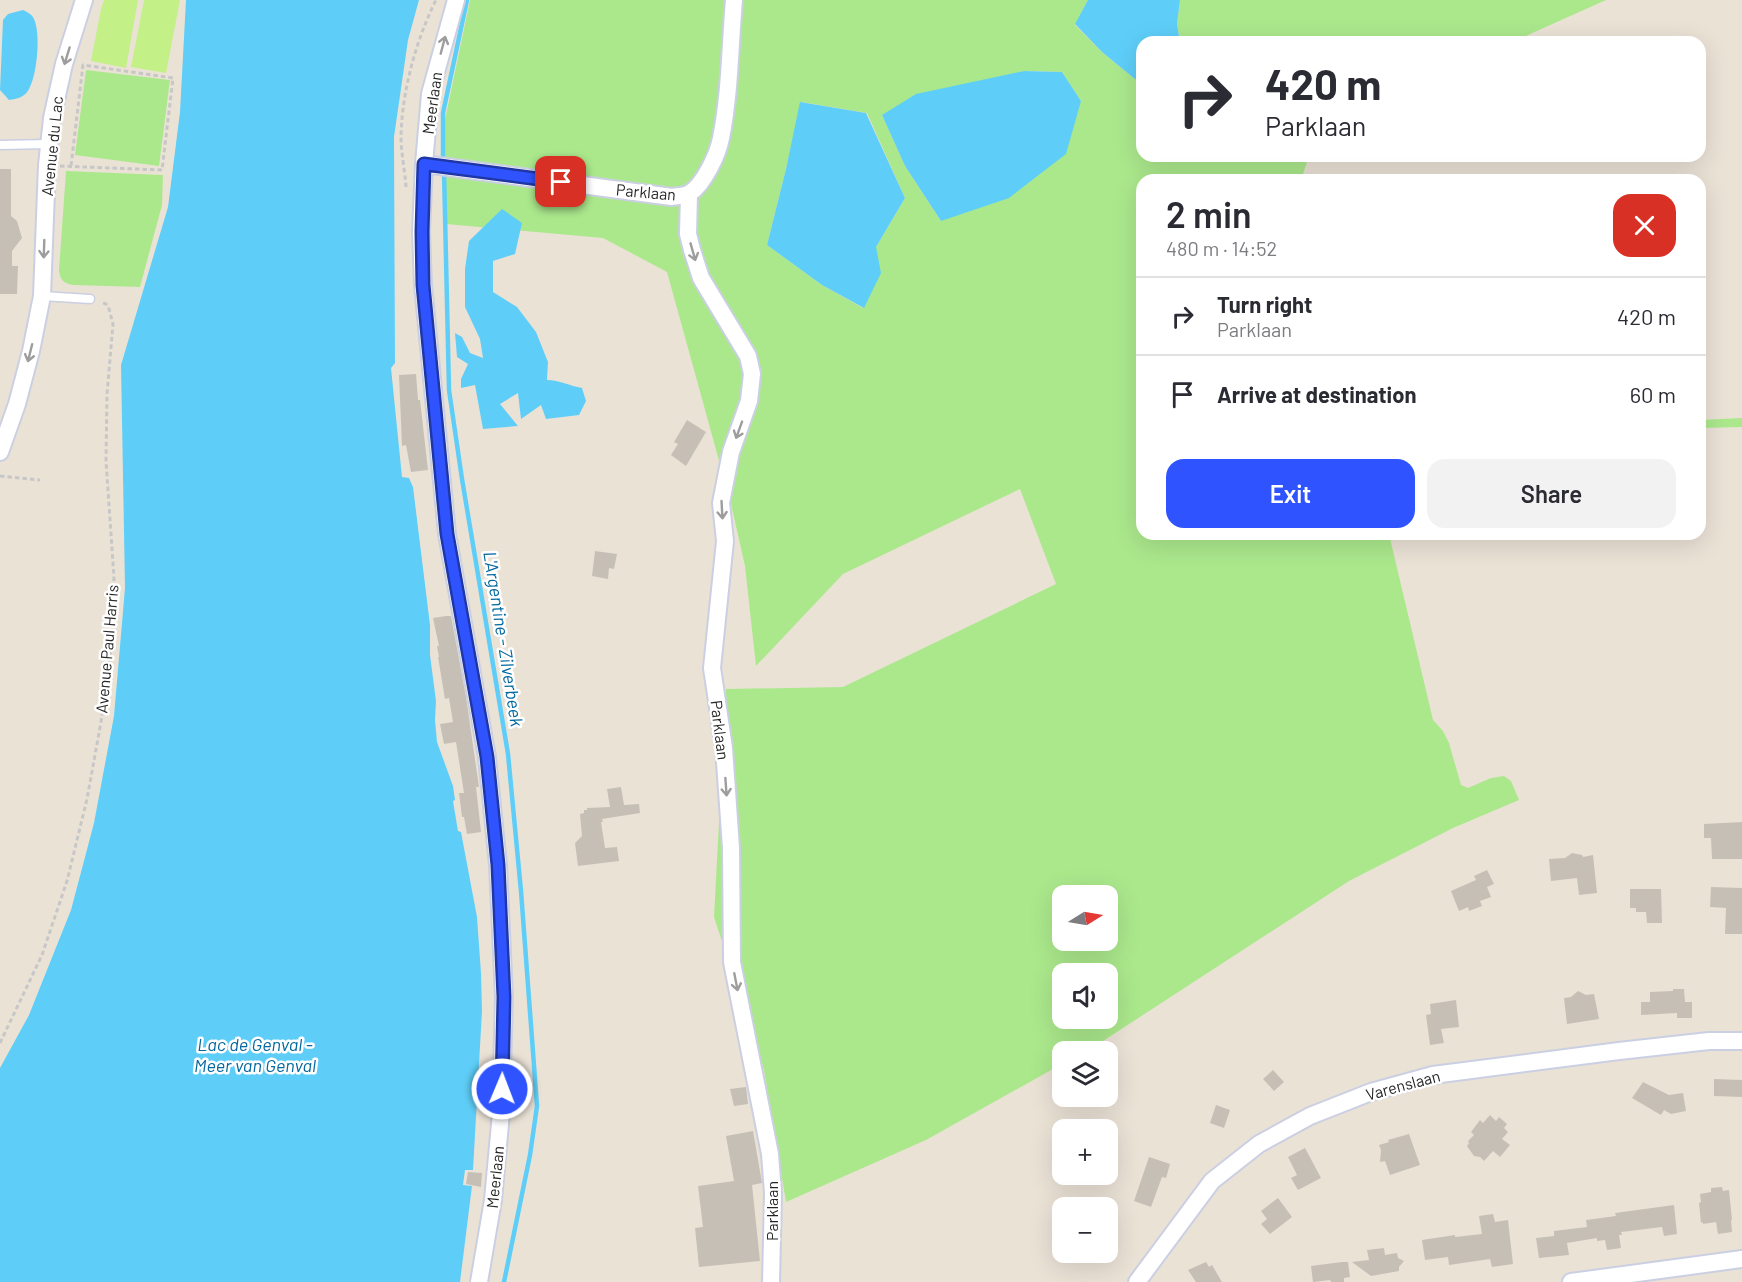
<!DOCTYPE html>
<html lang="en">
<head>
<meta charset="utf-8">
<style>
	:root { --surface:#fff; --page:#f2f2f3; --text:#2b2b33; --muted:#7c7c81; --line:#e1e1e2; --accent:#2f54ff }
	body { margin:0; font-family:Barlow,sans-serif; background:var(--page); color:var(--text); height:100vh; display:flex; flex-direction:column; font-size:22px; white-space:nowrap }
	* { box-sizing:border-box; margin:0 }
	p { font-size:20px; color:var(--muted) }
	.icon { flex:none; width:33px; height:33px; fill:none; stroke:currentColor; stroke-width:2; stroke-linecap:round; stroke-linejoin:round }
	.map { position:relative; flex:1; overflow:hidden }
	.sheet { position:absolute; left:1136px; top:174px; width:570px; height:366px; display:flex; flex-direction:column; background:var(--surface); border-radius:18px; box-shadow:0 6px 24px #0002 }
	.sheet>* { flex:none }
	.top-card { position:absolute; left:1136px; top:36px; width:570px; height:126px; border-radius:18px; box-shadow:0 6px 24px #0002; background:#fff; color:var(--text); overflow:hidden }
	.needle { width:39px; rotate:79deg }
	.controls { position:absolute; left:1052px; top:885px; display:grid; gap:12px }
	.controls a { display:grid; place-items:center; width:66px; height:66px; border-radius:12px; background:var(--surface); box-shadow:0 6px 24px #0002; font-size:30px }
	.pin { position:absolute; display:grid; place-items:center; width:51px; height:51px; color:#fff; margin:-26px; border-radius:12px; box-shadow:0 3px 9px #0006 }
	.me { position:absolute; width:66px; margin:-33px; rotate:1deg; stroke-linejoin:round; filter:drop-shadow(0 0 4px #0008) }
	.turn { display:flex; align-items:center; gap:21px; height:126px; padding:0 30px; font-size:27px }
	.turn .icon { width:78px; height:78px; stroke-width:2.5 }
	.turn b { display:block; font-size:42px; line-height:51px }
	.round { display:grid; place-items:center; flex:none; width:63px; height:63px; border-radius:18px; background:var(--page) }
	.overview { display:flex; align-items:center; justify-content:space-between; height:102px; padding:0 30px }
	h1 { font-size:36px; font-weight:600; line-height:45px }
	.cta { display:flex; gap:12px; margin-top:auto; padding:12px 30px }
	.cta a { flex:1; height:69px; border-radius:18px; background:var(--accent); color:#fff; font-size:24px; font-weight:600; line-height:69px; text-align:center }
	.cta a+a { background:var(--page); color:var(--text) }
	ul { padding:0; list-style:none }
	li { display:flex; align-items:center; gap:18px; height:78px; padding:0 30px; border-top:2px solid var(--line) }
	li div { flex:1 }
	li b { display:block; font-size:22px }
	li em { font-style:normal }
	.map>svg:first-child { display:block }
	.green { fill:#abe88c; fill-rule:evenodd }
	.pitch { fill:#c3f087 }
	.water { fill:#5ecef8 }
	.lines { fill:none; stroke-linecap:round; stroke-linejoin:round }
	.stream { stroke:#5ecef8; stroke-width:4.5 }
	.building { fill:#c6bfb6 }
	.service-casing { stroke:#cbcfe2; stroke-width:11 }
	.minor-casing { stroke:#cbcfe2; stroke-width:20 }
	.path { stroke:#c7c7c7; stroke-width:3; stroke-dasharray:4.5 3; stroke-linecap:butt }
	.service { stroke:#fff; stroke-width:8 }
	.minor { stroke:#fff; stroke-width:16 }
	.oneway { stroke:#9d9d9d }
	.route-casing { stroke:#1f37a6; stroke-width:15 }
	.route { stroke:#2f54ff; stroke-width:10 }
	.labels { text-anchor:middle; stroke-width:5; stroke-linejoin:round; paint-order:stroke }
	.street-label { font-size:16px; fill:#262626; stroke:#fff }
	.water-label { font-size:18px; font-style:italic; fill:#02689f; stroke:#fff }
</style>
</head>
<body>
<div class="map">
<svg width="1742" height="1282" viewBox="0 0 1742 1282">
	<rect width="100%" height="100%" fill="#ebe2d6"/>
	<path class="green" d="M470 0H1088L1075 25 1102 52 1141 84 1142 156H1309L1301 180H1142V534H1389L1433 720 1443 731 1449 743 1461 785 1468 788 1491 778 1504 776 1511 781 1519 800 1453 828 1349 881 1103 1041 1084 1051 1062 1052V1064L926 1140 786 1202 764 1070 714 917 726 689 843 687 1056 584 1020 489 843 574 756 666 745 566 731 504 667 272 603 238 446 224 443 129ZM1024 71 1062 72 1081 101 941 221 905 166 882 115ZM801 102 867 113 905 198 876 247 863 308 822 285 767 245 786 169ZM1062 896H1107V940H1062ZM1062 974H1107V1018H1062Z
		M1180 0H1606L1512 42H1180L1177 24Z
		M86 70 170 80 159 166 75 155Z
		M66 171 163 175 162 205 140 287 73 285C63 283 60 280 59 270Z
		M1742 418V427L1700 428V420Z"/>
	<path class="pitch" d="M104 0H138L126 68 91 61 101 9Z
		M144 0H180L166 73 131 67Z"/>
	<path class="water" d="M186 0H419L408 40 394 137 395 363 391 368 402 477 409 478 413 487 430 625V655L436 701 435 720 437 742 453 786 455 800 453 801 458 831 461 832 477 917 481 973 482 1011 473 1170H465L463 1185 472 1186 460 1282H0V1068L29 1015 71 910 94 823 114 716 125 588 121 365 168 207 180 112Z
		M1088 0H1180L1177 24 1180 42H1142L1141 84 1102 52 1075 24Z
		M23 10C27 12 32 14 34 19 41 34 37 75 29 89 25 97 17 99 9 100L0 90 3 20 8 14Z
		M1024 71 1062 72 1081 101 1066 154 1009 198 941 221 905 166 882 115 916 94Z
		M800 102 866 113 905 198 876 247 881 273 864 308 822 285 767 245 786 169Z
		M502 209 522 223 515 254 493 261V292L517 307 536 332 548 362 547 380C559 380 570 386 582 388L586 401 579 415 546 419 541 405 521 419 518 393 500 404 518 426 483 429 475 385 461 388V379L468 364 457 357 455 333 462 337 470 353 483 358 480 339 465 307V269L469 241Z"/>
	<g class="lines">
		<path class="stream" d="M443 163V113L467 0
			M444 171 449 390 462 479 508 754 521 891 537 1106 530 1155 504 1282"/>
	</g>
	<path class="building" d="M0 169H11V216L17 221 22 238 12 251V266H18L17 294H0Z
		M416 374 418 400H420L428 470 411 472 406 445 402 446 399 375Z
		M687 420 706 432 686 466 671 455 678 444 674 442Z
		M595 551 617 554 614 569 609 568 608 579 592 576Z
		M446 616H451L466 697 479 787H476L481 832 467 834 464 817H462L459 793H464L456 742 444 744 440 724 453 722 449 698 445 699 438 657H439L437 646H439L433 618Z
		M621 787 624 805 639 804 640 813 602 819 603 822H601L605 848 617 847 619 861 578 866 575 843 582 836 580 814 584 813V810H587V808L610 807 607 789Z
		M1742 822V859H1712L1711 838H1704V824Z
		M1572 853 1582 855 1583 857 1593 855 1597 893 1579 895 1577 878 1551 881 1549 859 1565 858Z
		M1487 870 1494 884 1487 887 1491 897 1480 901 1482 906 1469 911 1468 907 1459 911 1451 891 1476 880 1474 876Z
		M1711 887 1742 888V934H1725L1726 908 1710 907Z
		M1630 889H1661L1662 923H1647L1646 912H1636V908H1630Z
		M1673 989H1684L1685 1002H1692V1018H1677V1013L1641 1015V1002H1650V992L1673 991Z
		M1578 991 1586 995 1594 994 1599 1019 1567 1024 1564 998 1571 997Z
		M1456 1000 1459 1027 1441 1029 1444 1043 1430 1045 1426 1015 1431 1014 1430 1004Z
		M1273 1070 1284 1082 1274 1091 1263 1079Z
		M1714 1079 1742 1080V1097L1714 1096Z
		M1643 1082 1669 1095 1683 1093 1686 1111 1671 1114 1664 1110 1661 1115 1632 1098Z
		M746 1087 748 1104 734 1106 730 1089Z
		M1216 1105 1230 1110 1224 1128 1210 1123Z
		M1490 1115 1496 1121 1499 1117 1507 1124 1504 1128 1508 1132 1502 1139 1510 1145 1500 1157 1493 1151 1484 1161 1480 1157 1474 1156 1467 1146 1469 1143 1468 1141 1474 1135 1471 1132 1480 1120 1483 1123Z
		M753 1131 762 1183 752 1185 760 1261 699 1267 695 1228 703 1227 698 1186 734 1181 726 1136Z
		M1409 1134 1420 1165 1390 1175 1385 1161 1380 1162 1381 1150 1379 1145 1389 1142 1388 1140Z
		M1305 1148 1321 1178 1298 1190 1291 1178 1297 1175 1288 1157Z
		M1149 1157 1170 1164 1166 1178 1162 1177 1151 1207 1134 1201Z
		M468 1172 482 1173 481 1187 466 1184Z
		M1722 1187 1723 1191 1729 1190 1732 1220H1731L1732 1232 1718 1234 1716 1222 1703 1224V1222L1701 1223 1699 1203 1701 1202 1700 1194 1711 1192V1188Z
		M1278 1198 1292 1217 1270 1234 1261 1224 1267 1219 1261 1211Z
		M1674 1205 1677 1234 1664 1236 1662 1227 1621 1232 1622 1235H1619L1621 1248 1607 1250 1605 1240 1597 1241V1238L1567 1243 1569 1255 1539 1258 1536 1238 1554 1236V1231L1587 1227 1586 1220 1616 1216 1615 1213Z
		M1493 1214 1495 1222 1508 1220 1513 1264 1492 1267 1490 1259 1449 1265 1448 1257 1425 1260 1422 1240 1455 1235V1237L1482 1234 1479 1216Z
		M1384 1248 1385 1255 1397 1253 1398 1258 1404 1261 1399 1267V1271L1371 1276 1352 1262 1369 1260 1367 1250Z
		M1206 1262 1209 1267 1212 1265 1222 1282H1196L1188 1270Z
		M1342 1262H1348L1350 1277 1344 1278V1282H1331L1330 1280 1313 1282 1311 1266Z"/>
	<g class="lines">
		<defs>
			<path id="service" d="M0 145 49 144
				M42 296 90 299"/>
			<path id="minor" d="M456 0 430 94 424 164 421 232 423 285 447 534 487 757 498 865 504 997 501 1113 493 1200 479 1282
				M424 164 672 197C677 196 685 196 690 193 704 184 718 154 721 138 730 94 730 45 734 0
				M689 194 688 234 692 250 701 278 748 356 752 374 749 401 731 452 721 503 725 541 712 668 724 748 731 848 732 962 770 1154 773 1193 771 1282
				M0 452 17 404 31 351 42 296 47 165 52 118 64 64 84 0
				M1137 1282 1212 1181 1259 1144 1310 1116 1371 1092 1433 1075 1619 1051 1709 1041H1742
				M1571 1282 1742 1259"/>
		</defs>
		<use href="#service" class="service-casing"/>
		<use href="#minor" class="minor-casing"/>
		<path class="path" d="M60 166 162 170 173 78 83 65 71 166
			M406 187C405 171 401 153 401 136 402 91 416 40 436 0
			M0 476 40 480
			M0 1043 42 955 67 881 87 799 101 722 111 646 114 578 106 461 107 394 113 324 109 309 106 304 101 302"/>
		<use href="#service" class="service"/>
		<use href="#minor" class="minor"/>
	</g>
	<defs><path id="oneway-shaft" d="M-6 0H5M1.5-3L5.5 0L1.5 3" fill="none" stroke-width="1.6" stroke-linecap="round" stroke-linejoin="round" transform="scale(1.5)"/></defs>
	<g class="oneway">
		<use href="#oneway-shaft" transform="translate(443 45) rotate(-75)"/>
		<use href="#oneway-shaft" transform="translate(67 56) rotate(107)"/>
		<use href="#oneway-shaft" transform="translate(44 249) rotate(92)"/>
		<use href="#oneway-shaft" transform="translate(693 252) rotate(74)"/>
		<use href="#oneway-shaft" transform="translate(30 353) rotate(104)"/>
		<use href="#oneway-shaft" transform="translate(739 430) rotate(110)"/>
		<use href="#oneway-shaft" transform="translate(722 510) rotate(87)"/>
		<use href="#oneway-shaft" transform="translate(726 787) rotate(86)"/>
		<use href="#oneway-shaft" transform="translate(736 982) rotate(79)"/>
	</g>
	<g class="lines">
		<defs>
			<path id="route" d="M502 1089 504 997 498 865 487 757 447 534 423 285 422 232 424 164 561 182"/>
		</defs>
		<use href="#route" class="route-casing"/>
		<use href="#route" class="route"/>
	</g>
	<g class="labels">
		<g class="street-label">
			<text transform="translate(432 103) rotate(-82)" y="6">Meerlaan</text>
			<text transform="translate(52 146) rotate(-84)" y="6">Avenue du Lac</text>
			<text transform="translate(646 192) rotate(5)" y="6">Parklaan</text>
			<text transform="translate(107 649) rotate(-85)" y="6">Avenue Paul Harris</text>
			<text transform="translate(720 730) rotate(83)" y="6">Parklaan</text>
			<text transform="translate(1403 1085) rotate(-15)" y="6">Varenslaan</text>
			<text transform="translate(495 1177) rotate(-84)" y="6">Meerlaan</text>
			<text transform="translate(772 1211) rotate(-90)" y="6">Parklaan</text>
		</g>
		<g class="water-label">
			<text transform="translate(503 639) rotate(81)" y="6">L'Argentine - Zilverbeek</text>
			<text x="255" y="1051">Lac de Genval -<tspan x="255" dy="21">Meer van Genval</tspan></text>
		</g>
	</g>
</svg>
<div class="controls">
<a><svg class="needle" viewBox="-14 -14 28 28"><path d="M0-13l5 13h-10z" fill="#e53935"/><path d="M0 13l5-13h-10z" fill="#7c7c81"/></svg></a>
<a><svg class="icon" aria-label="sound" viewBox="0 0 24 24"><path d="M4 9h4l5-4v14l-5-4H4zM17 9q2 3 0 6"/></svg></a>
<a><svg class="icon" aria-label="layers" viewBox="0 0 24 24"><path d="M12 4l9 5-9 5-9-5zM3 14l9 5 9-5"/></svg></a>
<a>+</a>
<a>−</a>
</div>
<div class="pin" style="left:561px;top:182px;background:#d93025"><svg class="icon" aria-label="arrive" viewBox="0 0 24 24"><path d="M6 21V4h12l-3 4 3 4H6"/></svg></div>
<svg class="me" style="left:502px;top:1089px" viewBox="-20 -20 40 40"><circle r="17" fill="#2f54ff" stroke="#fff" stroke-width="3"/><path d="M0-11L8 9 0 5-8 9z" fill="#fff"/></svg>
<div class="top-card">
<div class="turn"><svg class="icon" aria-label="right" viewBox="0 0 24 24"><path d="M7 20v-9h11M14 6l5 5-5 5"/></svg><div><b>420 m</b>Parklaan</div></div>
</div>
<section class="sheet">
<div class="overview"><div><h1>2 min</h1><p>480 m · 14:52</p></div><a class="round" style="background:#d93025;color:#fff"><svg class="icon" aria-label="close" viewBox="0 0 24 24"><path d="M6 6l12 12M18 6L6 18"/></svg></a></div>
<ul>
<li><svg class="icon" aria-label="right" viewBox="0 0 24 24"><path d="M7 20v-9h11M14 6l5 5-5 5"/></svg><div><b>Turn right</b><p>Parklaan</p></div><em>420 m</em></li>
<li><svg class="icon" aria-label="arrive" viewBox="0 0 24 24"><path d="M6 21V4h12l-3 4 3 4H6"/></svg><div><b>Arrive at destination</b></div><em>60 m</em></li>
</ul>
<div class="cta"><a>Exit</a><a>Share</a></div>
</section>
</div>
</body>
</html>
